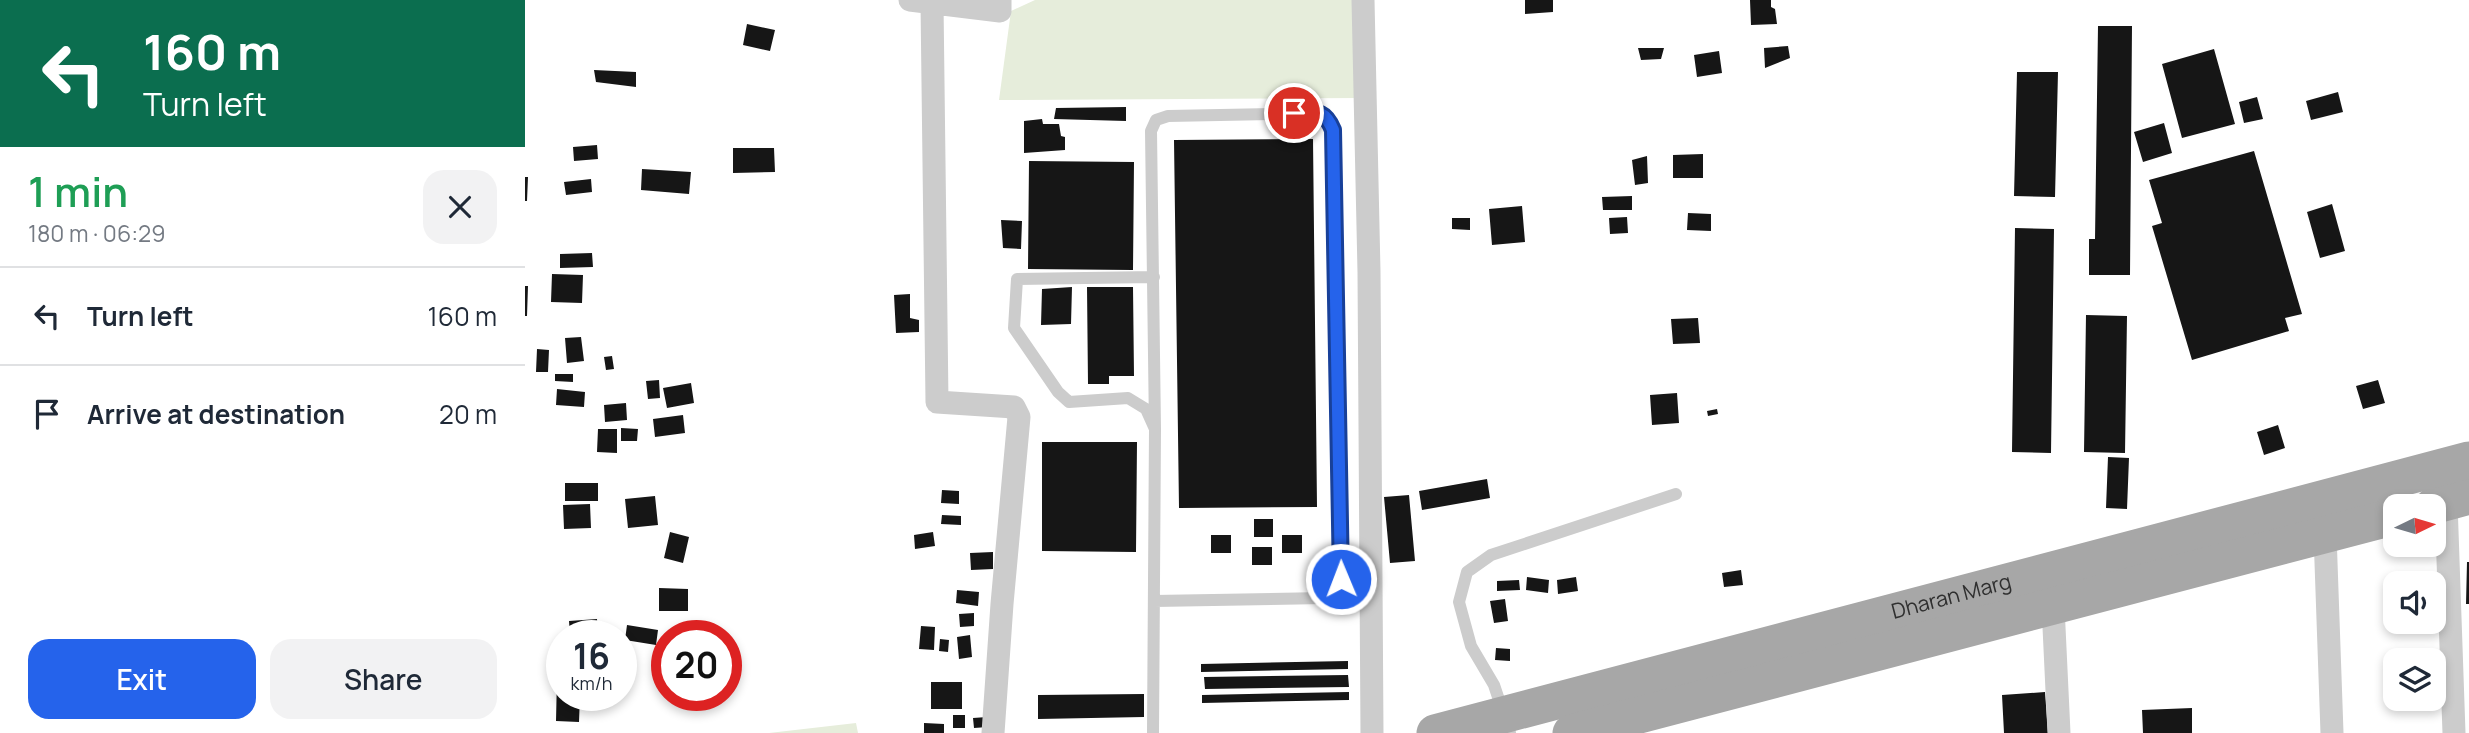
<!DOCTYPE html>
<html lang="en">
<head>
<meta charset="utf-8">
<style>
	:root { --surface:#fff; --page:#f2f2f3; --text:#1f2937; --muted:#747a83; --line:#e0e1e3; --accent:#2563eb }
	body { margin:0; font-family:Manrope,sans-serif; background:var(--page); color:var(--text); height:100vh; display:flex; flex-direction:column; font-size:26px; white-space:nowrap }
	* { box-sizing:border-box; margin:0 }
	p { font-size:23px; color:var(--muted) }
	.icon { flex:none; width:38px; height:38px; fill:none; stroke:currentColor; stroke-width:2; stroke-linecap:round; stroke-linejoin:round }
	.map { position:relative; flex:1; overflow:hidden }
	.side { display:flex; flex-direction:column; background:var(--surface); width:525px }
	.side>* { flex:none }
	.hud { background:#0b6e4f; color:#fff; overflow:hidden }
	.needle { width:46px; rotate:85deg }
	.controls { position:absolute; left:1858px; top:494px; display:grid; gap:14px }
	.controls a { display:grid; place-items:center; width:63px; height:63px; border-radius:14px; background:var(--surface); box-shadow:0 4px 10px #0003; font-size:35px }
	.speed { position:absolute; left:21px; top:620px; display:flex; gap:14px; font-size:35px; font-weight:700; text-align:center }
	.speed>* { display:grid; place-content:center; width:91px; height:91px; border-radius:50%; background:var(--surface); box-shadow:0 4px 10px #0003; line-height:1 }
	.speed small { font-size:18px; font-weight:400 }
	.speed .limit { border:10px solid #d22; background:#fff; color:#111 }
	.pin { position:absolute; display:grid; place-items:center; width:60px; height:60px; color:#fff; margin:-30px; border:4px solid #fff; border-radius:50%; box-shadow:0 2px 7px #0007 }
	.me { position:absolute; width:77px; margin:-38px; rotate:359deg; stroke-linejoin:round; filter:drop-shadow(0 0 5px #0008) }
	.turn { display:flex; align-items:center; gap:24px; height:147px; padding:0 28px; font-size:32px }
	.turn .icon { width:91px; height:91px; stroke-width:2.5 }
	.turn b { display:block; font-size:49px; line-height:60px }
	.round { display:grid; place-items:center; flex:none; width:74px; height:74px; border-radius:21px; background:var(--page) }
	.summary { display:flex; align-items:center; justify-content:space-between; height:119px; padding:0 28px }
	h1 { font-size:42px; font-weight:600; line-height:52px; color:#1e9e55 }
	.button { display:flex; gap:14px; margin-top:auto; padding:14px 28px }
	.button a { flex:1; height:80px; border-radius:21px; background:var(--accent); color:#fff; font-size:28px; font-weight:600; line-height:80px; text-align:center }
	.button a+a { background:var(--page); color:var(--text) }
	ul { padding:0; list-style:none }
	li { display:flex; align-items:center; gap:21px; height:98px; padding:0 28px; border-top:2px solid var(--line) }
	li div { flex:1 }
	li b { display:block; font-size:26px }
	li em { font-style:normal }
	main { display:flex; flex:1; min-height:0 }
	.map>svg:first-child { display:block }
	.green { fill:#e6eddb }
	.building { fill:#161616 }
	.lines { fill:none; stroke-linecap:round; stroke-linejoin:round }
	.lane { stroke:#ccc; stroke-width:12 }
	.street { stroke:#ccc; stroke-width:23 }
	.primary { stroke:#a7a7a7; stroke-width:37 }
	.route-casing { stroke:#184099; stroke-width:18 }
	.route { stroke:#2563eb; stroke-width:12 }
	.labels { text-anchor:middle; stroke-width:7; stroke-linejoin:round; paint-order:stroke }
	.street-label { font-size:21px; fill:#2f2f2f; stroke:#fff }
</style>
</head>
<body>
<main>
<section class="side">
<div class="hud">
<div class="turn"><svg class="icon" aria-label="left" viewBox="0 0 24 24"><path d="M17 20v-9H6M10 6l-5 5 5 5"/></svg><div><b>160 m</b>Turn left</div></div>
</div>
<div class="summary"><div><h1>1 min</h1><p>180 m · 06:29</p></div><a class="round"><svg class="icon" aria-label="close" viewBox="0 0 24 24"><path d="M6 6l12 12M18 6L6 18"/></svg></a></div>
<ul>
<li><svg class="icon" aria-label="left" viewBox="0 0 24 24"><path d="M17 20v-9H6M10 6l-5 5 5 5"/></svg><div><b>Turn left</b></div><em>160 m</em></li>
<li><svg class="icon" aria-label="arrive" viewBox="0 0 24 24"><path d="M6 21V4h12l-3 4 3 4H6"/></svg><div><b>Arrive at destination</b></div><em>20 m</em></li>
</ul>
<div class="button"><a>Exit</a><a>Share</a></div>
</section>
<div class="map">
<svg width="1944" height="733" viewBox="0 0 1944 733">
	<rect width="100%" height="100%" fill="#fff"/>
	<path class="green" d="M510 0H834L835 98 474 100 486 11Z
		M331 723 333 733H244Z"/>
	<path class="building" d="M1000 0H1028V12L1000 14Z
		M1225 0H1246V7L1250 9 1252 24 1226 25Z
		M222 24 250 30 245 51 218 45Z
		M1573 26H1607L1605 275H1564V239H1570Z
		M1263 46 1265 58 1240 68 1239 48Z
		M1113 48H1139L1136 59 1116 60Z
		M1689 49 1710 124 1657 138 1637 64Z
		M1194 51 1197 73 1172 77 1169 55Z
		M69 70 111 72V87L71 82Z
		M1492 72H1533L1530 197 1489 196Z
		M1813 92 1818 112 1786 120 1781 101Z
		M1732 97 1738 119 1719 123 1714 102Z
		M601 107V121L529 119 531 108Z
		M517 119 518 124H534L536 136 540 137V150L499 153V121Z
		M1639 123 1647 153 1618 162 1609 132Z
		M788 139 792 507 654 508 649 140Z
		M72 145 73 159 49 161 48 147Z
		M208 148H249L250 172 208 173Z
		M1729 151 1777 314 1760 318 1764 331 1667 360 1627 226 1637 223 1624 180Z
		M1178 154V178H1148V155Z
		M1122 156 1123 183 1110 185 1107 160Z
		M504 161 609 162 608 270 503 269Z
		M117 169 166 172 164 194 116 190Z
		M0 177H3L2 201H0Z
		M66 179 67 192 41 195 39 182Z
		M1107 196V210H1078L1077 197Z
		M1807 204 1820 251 1795 258 1782 212Z
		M997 206 1000 242 967 245 964 209Z
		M1163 213 1186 214V231L1162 230Z
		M1102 217 1103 233 1085 234 1084 218Z
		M927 218H945V230L927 229Z
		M476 220 497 221 496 249 478 248Z
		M1490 228 1529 229 1526 453 1487 452Z
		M67 253 68 267 35 268V254Z
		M27 274 58 275 57 303 26 302Z
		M0 286H3L2 316H0Z
		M547 287 546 324 516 325 517 289Z
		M562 287H608L609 376H584V384H563Z
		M385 294V318L394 320V332L371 333 369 295Z
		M1561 315 1602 316 1600 453 1559 452Z
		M1173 318 1175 343 1148 344 1146 319Z
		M56 337 59 361 42 363 40 338Z
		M12 349 24 350 23 372H11Z
		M87 356 89 369 81 370 79 357Z
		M30 374H48V382L30 381Z
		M134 380 135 398 123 399 121 381Z
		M1853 380 1860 403 1838 409 1831 386Z
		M166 383 169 403 142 408 138 388Z
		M32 389 60 392 59 407 31 405Z
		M1152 393 1154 423 1127 425 1125 395Z
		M101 403 102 420 80 422 79 405Z
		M1192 409 1193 414 1183 416 1182 411Z
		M158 415 160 433 130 437 128 419Z
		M1753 425 1760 448 1739 455 1732 432Z
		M96 428 113 429 112 441H96Z
		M73 429H92V453L72 452Z
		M517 442H612L611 552 517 551Z
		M1583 457 1604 458 1602 509 1581 508Z
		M962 479 965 498 897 510 894 491Z
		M40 483H73V501H40Z
		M417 490 434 491V504L416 503Z
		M884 495 890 561 865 563 859 497Z
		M130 496 133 525 103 528 100 499Z
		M65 504 66 528 39 529 38 505Z
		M417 515 436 516V525L416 524Z
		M729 519H748V537H729Z
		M145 532 164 537 158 563 139 558Z
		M408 532 410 546 390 549 389 535Z
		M686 535H706V553H686Z
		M757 535H777V553H757Z
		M727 547H747V565H727Z
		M468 552V569L446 570 445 553Z
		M1942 562H1944V604H1941Z
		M1216 570 1218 585 1199 587 1197 573Z
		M1002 577 1024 580 1023 593 1001 590Z
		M1051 577 1053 591 1033 594 1032 580Z
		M994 580 995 590 972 591V581Z
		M134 588 163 589V611H134Z
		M432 590 454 592 453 606 431 603Z
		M980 599 983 621 969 623 965 601Z
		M449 613V626L435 627 434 614Z
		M72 619 73 635H45L44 621Z
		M102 625 133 630 131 645 100 640Z
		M396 626 410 627 409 650 394 649Z
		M445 635 447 657 434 659 432 637Z
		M415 639 424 640 423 652 414 651Z
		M971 648 985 649V661L970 660Z
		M823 661V669L676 672V664Z
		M823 675 824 687 680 689 679 677Z
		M32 677H37V695H55L54 722 31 721Z
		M406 682H437V709H406Z
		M824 692V700L677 703V695Z
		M1520 692 1523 733H1479L1477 695Z
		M619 694V717L513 719V695Z
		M167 695H190L191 704 167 705Z
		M1874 698H1910L1909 706 1874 705Z
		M1667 708V733H1618L1617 710Z
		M428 715H440V728H428Z
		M462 717 463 727 449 728 448 718Z
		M399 723 419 724V733H399Z"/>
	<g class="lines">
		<path class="lane" d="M629 601 800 598 811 591 816 579 808 130 803 118 794 113 643 116 631 120 626 131 630 429
			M628 733 630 429 621 409 603 398 544 402 533 392 489 328 492 279 629 277
			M985 733 969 685 946 646 934 602 942 572 966 555 1151 494"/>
		<path class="street" d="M385 0 475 11V0
			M838 0 844 272 847 733
			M407 3 412 402 489 407 494 417 477 604 468 733
			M1921 502 1929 733
			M1800 534 1807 733
			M1528 606 1534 733"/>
		<g class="primary">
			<path d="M1908 506 1944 496"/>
			<path id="s1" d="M910 733 1944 460"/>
			<path d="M1046 733 1871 516"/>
		</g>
	</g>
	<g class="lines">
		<defs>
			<path id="route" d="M769 113C790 113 799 108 808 130L816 579"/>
		</defs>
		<use href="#route" class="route-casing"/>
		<use href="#route" class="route"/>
	</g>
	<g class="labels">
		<g class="street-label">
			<text dy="7" stroke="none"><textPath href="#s1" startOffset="534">Dharan Marg</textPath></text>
		</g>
	</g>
</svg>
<div class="controls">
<a><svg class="needle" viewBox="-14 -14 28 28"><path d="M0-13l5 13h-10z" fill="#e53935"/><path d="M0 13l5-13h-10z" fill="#747a83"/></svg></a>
<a><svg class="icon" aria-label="sound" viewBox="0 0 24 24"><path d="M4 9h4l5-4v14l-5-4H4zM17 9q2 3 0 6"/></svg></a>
<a><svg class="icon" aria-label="layers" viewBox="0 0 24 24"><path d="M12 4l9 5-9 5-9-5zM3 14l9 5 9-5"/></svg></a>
</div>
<div class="speed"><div>16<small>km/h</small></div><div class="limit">20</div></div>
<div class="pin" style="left:769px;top:113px;background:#d93025"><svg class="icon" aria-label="arrive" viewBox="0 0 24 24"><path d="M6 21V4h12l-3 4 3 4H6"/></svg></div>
<svg class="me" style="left:816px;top:579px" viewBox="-20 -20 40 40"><circle r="17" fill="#2563eb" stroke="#fff" stroke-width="3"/><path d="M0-11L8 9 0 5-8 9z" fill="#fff"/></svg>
</div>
</main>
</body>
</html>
